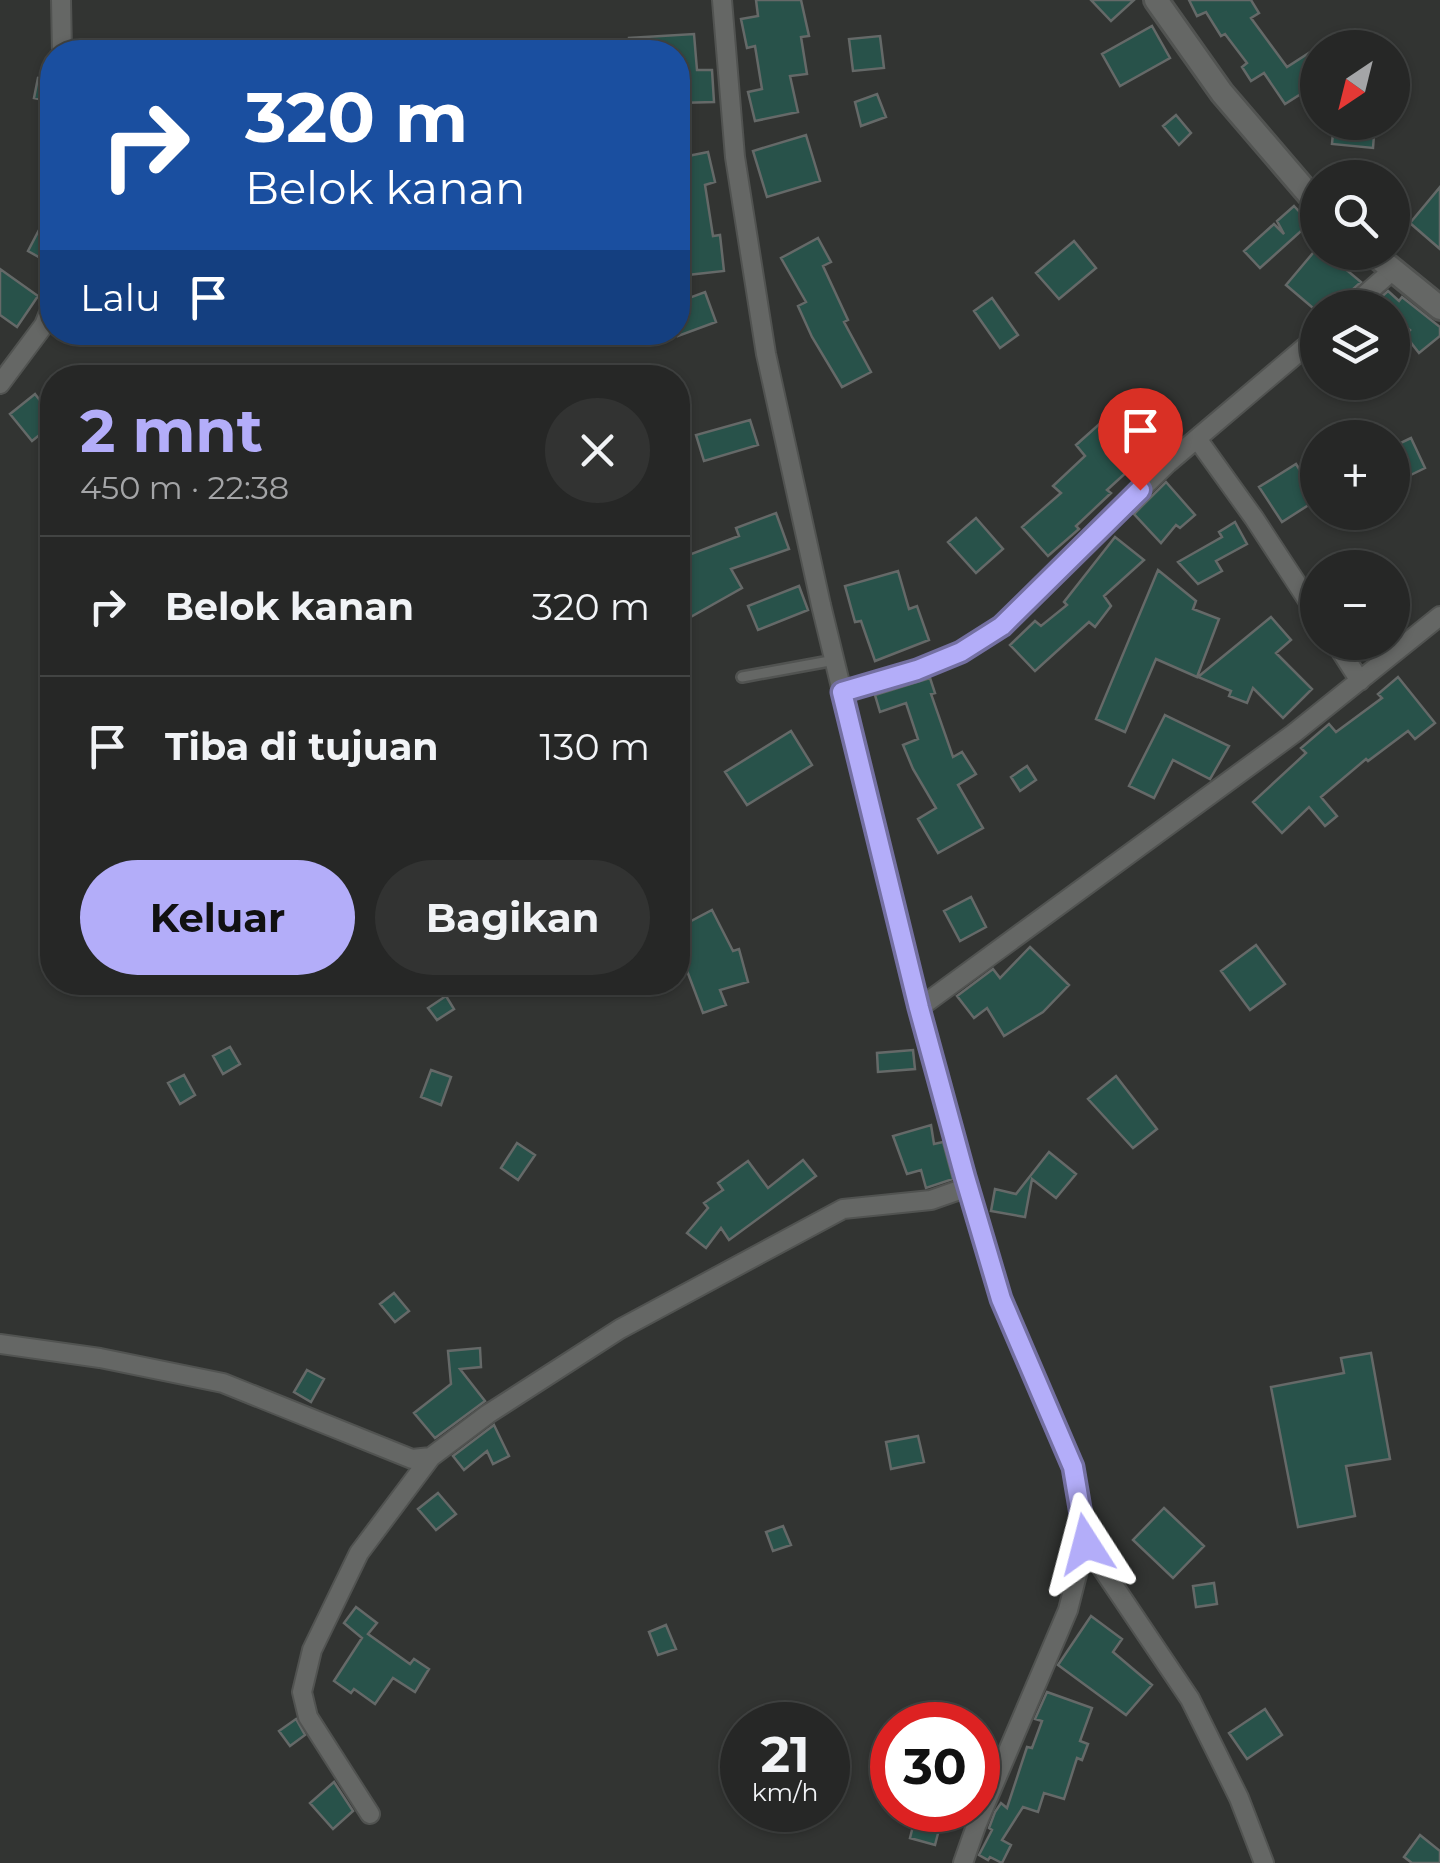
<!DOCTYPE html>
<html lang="id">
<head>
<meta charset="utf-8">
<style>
	:root { --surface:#262726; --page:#323332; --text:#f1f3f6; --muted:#a4a5a7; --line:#424443; --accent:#b3adf9 }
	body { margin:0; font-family:Montserrat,sans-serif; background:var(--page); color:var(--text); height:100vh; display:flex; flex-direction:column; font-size:38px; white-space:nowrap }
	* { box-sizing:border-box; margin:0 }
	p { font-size:32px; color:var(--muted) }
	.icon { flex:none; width:55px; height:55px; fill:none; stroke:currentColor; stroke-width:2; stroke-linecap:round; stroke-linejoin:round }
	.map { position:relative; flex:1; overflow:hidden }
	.drawer { position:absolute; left:40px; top:365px; width:650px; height:630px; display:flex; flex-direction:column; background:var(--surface); border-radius:40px; box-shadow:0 2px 8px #0004,0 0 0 2px var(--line) }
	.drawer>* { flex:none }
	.hud { position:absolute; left:40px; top:40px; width:650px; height:305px; border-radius:40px; box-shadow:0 2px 8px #0004,0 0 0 2px var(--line); background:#1a4fa0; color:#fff; overflow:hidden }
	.needle { width:65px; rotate:215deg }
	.controls { position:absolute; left:1300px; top:30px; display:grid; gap:20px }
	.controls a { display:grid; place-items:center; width:110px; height:110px; border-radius:50%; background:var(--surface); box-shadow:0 2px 8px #0004,0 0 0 2px var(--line); font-size:50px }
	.speed { position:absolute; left:720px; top:1702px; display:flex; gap:20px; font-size:50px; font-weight:700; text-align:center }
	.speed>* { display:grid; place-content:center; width:130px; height:130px; border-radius:50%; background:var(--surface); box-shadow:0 2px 8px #0004,0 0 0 2px var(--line); line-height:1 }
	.speed small { font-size:25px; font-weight:400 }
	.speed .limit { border:15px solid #d22; background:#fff; color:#111 }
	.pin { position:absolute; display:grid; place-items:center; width:85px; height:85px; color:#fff; margin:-102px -42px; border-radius:50% 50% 50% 0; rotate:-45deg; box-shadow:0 0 10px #0007 }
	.pin .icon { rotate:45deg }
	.me { position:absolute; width:110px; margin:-55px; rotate:351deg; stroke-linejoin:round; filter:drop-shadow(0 0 8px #0008) }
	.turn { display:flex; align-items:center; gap:35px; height:210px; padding:0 40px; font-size:45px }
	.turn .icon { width:130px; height:130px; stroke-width:2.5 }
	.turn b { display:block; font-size:70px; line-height:85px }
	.then { display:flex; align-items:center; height:95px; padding:0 40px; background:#0003; gap:20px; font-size:38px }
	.round { display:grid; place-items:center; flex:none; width:105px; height:105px; border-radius:52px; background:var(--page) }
	.headline { display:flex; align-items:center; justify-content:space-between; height:170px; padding:0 40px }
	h1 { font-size:60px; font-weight:700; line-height:75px; color:var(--accent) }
	.primary-button { display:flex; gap:20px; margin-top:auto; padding:20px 40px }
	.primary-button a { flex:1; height:115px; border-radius:60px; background:var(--accent); color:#111; font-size:40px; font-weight:700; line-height:115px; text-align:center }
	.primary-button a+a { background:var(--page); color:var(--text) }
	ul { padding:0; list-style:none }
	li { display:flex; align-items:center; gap:30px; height:140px; padding:0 40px; border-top:2px solid var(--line) }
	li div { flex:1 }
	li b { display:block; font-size:38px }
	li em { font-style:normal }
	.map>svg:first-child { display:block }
	.building { fill:#28524a; stroke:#656968; stroke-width:2.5 }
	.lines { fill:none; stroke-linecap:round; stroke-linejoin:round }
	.service-casing { stroke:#515351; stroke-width:14 }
	.minor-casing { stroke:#515351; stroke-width:22 }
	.tertiary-casing { stroke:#515351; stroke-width:28 }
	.service { stroke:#656765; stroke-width:9 }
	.minor { stroke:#656765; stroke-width:18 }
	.tertiary { stroke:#656765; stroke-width:22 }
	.route-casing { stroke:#7470a2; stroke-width:25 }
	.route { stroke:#b3adf9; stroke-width:18 }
</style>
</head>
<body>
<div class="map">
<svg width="1440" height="1863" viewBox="0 0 1440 1863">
	<rect width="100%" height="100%" fill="#323432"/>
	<path class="building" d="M756 0H801L809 36 801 37 807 74 790 76 798 112 755 121 748 92 762 89 755 46 747 48 741 19 758 16Z
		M1091 0H1134L1111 21Z
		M1189 0H1251L1259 13 1251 18 1287 67 1312 51 1318 59V83L1285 104 1264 73 1251 81 1242 67 1247 63 1225 34 1221 36 1206 12 1197 16Z
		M1152 26 1170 58 1120 86 1102 54Z
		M694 34 697 70H712L714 102 678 103V52H629V38Z
		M880 36 884 68 853 71 849 39Z
		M38 78 52 80V102L34 98Z
		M877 94 886 117 861 126 855 102Z
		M1176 115 1191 133 1179 145 1163 126Z
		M1334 122H1375L1373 148 1332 144Z
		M806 135 820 181 767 197 753 151Z
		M708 152 715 182 705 185 713 236 720 235 724 271 678 276V239H683L678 194H683L678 158Z
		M1440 187V249L1410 223Z
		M52 205V244L44 260 28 251Z
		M1294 206 1310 223 1260 268 1244 251 1274 224 1284 234 1277 221Z
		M818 238 831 262 823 266 848 320 844 322 871 372 842 387 812 337 798 306 806 302 781 258Z
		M1074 241 1096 268 1059 299 1036 273Z
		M1318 247V252H1325L1361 282 1342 299 1338 308H1313L1286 285Z
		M0 269 38 296 17 327 0 315Z
		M1388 291 1399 301 1402 297 1440 327V336L1419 353 1405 335 1410 330 1392 315V308H1369Z
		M705 292 716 322 678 336V302Z
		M992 298 1018 335 1000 348 974 311Z
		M35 394 52 416V425L32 441 10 414Z
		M1105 419 1141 459 1107 490 1111 493 1076 526 1079 529 1048 556 1022 527 1061 493 1053 486 1085 456 1076 445Z
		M750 420 758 445 704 461 696 435Z
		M1411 438 1425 468 1392 484V447Z
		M1296 464 1318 499 1282 522 1259 487Z
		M1166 482 1195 515 1180 528 1176 525 1161 543 1134 514Z
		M776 513 789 549 731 569 742 588 687 619 678 602V559L739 536 736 528Z
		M976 518 1003 549 976 573 948 542Z
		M1235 522 1247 544 1216 561 1222 571 1198 584 1178 562 1222 537 1219 532Z
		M1115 537 1144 560 1104 596 1111 606 1095 627 1089 622 1035 671 1010 645 1035 621 1041 626 1067 605 1064 602Z
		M1158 570 1196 601 1193 609 1219 619 1197 677 1156 659 1125 732 1096 719Z
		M898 571 909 609 917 606 929 640 875 661 861 621 855 622 845 586Z
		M799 586 808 610 758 630 748 606Z
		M1271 617 1291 640 1276 653 1312 689 1283 718 1253 688 1247 703 1229 696 1231 691 1198 677Z
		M1398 677 1435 723 1415 739 1408 731 1368 761 1366 759 1321 797 1337 816 1325 826 1309 807 1282 833 1253 802 1306 753 1301 748 1329 724 1336 732 1382 698 1378 694Z
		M930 678 935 693 931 694 953 757 962 752 976 774 958 785 983 828 938 853 918 819 936 808 913 769 903 745 918 739 906 703 880 712 875 695Z
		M1165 715 1229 746 1210 779 1173 760 1154 798 1129 786Z
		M791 731 812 765 747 805 725 772Z
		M1027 766 1036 780 1020 791 1011 777Z
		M971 897 986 927 960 941 944 911Z
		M712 910 733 951 739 949 748 982 720 990 726 1005 703 1013 678 947V928Z
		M1256 945 1285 984 1250 1010 1221 971Z
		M1030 947 1069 985 1043 1012 1004 1036 987 1008 974 1018 957 996 993 969 1000 978Z
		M446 996 454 1009 437 1020 428 1008Z
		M230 1047 240 1064 223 1074 213 1056Z
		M913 1050 915 1069 878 1072 877 1053Z
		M431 1070 451 1077 441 1105 421 1097Z
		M184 1075 195 1095 180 1104 168 1083Z
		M1116 1076 1157 1129 1133 1148 1088 1099Z
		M931 1125 934 1144 943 1142 953 1179 926 1188 921 1170 907 1174 893 1136Z
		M517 1143 535 1155 518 1180 501 1168Z
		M1049 1152 1076 1174 1056 1198 1032 1179 1025 1217 991 1211 995 1189 1016 1194Z
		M803 1160 816 1176 729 1240 721 1228 706 1248 687 1233 708 1208 704 1203 723 1190 718 1183 748 1161 768 1188Z
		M394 1293 409 1311 395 1322 380 1304Z
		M480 1348 481 1367 460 1369 485 1401 435 1438 414 1413 451 1384 448 1351Z
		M1371 1353 1390 1459 1346 1466 1355 1516 1298 1527 1271 1387 1344 1373 1341 1358Z
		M307 1370 324 1379 311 1402 294 1392Z
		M494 1425 509 1456 493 1464 487 1451 464 1470 453 1456Z
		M918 1436 924 1462 891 1469 886 1442Z
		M438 1493 456 1514 436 1530 418 1509Z
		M1164 1508 1204 1546 1173 1578 1133 1540Z
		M783 1526 791 1545 773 1551 766 1532Z
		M1214 1583 1217 1604 1196 1607 1193 1586Z
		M356 1607 377 1623 368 1634 410 1664 414 1659 429 1669 415 1692 393 1678 375 1704 354 1689 351 1693 334 1681 362 1638 344 1623Z
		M1091 1616 1122 1639 1113 1652 1152 1685 1126 1715 1058 1665Z
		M666 1625 676 1649 658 1655 649 1632Z
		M1047 1692 1092 1708 1080 1741 1088 1744 1082 1760 1077 1758 1064 1799 1044 1793 1038 1812 1023 1807 1002 1840 1011 1845 1002 1863 990 1857 988 1860 979 1855 992 1830 989 1828 995 1812 1001 1803 1007 1808 1027 1747 1032 1748 1042 1721 1035 1719Z
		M1265 1709 1282 1735 1247 1759 1229 1733Z
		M296 1719 305 1735 290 1746 279 1731Z
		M334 1782 353 1811 333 1829 310 1803Z
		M917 1810H944L935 1845 910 1838Z
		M1420 1835 1440 1851V1863H1412L1404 1857Z"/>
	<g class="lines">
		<defs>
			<path id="service" d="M742 677 835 660"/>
			<path id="minor" d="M61 0 62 52
				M722 0 735 157 766 354 821 605 919 1008 965 1177 1001 1299 1073 1467 1085 1543 1068 1610 976 1826 963 1863
				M1350 308 1393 270
				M0 384 44 325 52 305
				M1198 440 1254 518 1318 616
				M1335 642 1360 681
				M842 692 917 670 961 652 1001 626 1168 463 1318 336
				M919 1008 1293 734 1440 616
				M0 1344 100 1358 223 1383 412 1459 431 1457 488 1414 620 1329 843 1209 931 1200 968 1187
				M1085 1543 1190 1699 1239 1798 1264 1863
				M370 1814 308 1717 302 1692 312 1650 359 1553 431 1457"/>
			<path id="tertiary" d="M1156 0 1222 93 1318 205
				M1371 252 1440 308"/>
		</defs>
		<use href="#service" class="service-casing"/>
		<use href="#minor" class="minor-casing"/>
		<use href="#tertiary" class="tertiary-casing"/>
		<use href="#service" class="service"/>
		<use href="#minor" class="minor"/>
		<use href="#tertiary" class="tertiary"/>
	</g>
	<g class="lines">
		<defs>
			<path id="route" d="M1086 1544 1073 1467 1001 1299 965 1177 919 1008 842 692 917 670 961 652 1002 626 1140 490"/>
		</defs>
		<use href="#route" class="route-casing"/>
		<use href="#route" class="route"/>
	</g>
</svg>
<div class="controls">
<a><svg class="needle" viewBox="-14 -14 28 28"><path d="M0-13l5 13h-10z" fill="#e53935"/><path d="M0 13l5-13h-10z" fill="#a4a5a7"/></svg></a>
<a><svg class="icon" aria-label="search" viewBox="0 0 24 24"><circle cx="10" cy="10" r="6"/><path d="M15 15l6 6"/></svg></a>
<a><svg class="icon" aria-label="layers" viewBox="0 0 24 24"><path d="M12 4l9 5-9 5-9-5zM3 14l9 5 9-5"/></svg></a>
<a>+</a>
<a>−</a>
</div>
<div class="speed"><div>21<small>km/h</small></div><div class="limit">30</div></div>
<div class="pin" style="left:1140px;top:490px;background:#d93025"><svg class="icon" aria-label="arrive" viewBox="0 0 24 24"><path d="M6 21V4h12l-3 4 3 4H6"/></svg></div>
<svg class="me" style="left:1086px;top:1544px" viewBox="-20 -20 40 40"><path d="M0-17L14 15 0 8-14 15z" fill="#b3adf9" stroke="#fff" stroke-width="4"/></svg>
<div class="hud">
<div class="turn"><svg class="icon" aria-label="right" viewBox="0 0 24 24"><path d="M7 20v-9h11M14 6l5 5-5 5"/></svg><div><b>320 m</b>Belok kanan</div></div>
<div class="then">Lalu<svg class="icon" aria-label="arrive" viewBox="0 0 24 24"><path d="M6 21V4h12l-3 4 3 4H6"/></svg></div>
</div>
<section class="drawer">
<div class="headline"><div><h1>2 mnt</h1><p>450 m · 22:38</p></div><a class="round"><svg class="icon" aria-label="close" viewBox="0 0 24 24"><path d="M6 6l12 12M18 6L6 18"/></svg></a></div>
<ul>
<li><svg class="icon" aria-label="right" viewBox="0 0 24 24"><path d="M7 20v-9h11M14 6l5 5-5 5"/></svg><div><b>Belok kanan</b></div><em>320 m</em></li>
<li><svg class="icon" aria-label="arrive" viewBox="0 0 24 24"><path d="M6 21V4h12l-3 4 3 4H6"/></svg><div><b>Tiba di tujuan</b></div><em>130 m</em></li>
</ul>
<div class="primary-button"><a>Keluar</a><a>Bagikan</a></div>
</section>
</div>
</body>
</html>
